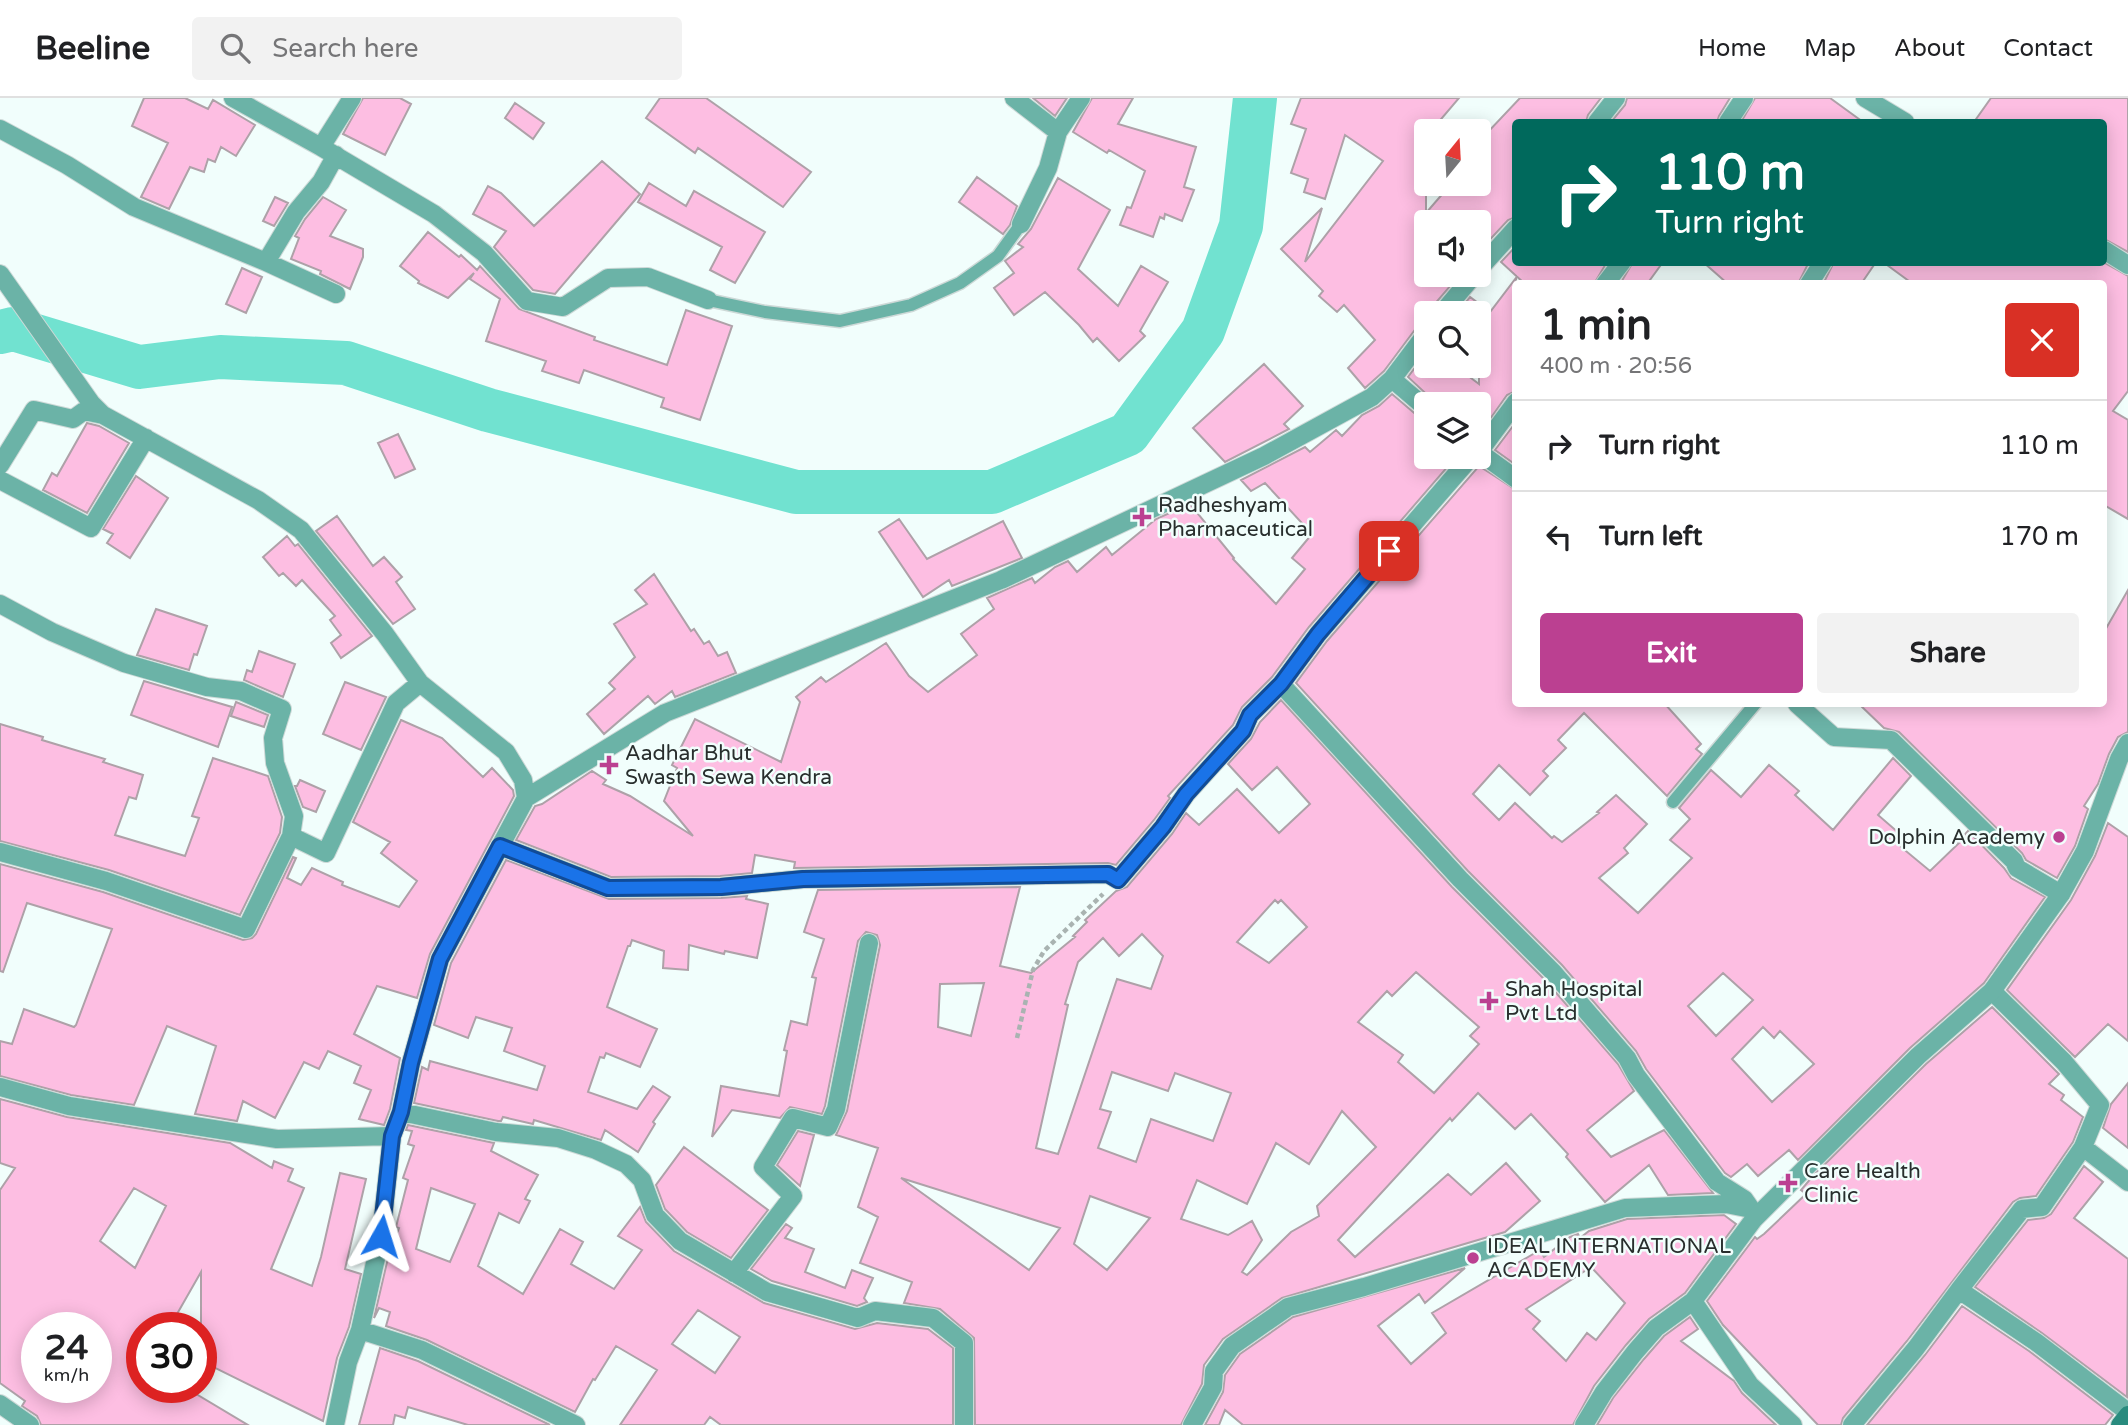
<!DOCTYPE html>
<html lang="en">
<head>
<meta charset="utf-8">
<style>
	:root { --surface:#fff; --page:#f2f2f2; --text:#202124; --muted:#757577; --line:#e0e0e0; --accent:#bb4091 }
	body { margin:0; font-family:"Varela Round",sans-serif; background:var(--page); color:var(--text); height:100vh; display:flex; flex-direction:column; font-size:26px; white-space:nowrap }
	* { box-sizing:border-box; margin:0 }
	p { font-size:23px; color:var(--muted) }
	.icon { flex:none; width:38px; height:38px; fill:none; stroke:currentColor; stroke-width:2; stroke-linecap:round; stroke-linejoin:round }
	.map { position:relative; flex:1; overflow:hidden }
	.panel { position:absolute; left:1512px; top:182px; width:595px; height:427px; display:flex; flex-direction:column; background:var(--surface); border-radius:7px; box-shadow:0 4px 18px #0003 }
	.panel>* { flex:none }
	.banner { position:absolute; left:1512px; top:21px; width:595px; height:147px; border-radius:7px; box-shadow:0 4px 18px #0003; background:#00695c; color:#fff; overflow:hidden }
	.needle { width:46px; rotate:18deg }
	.tools { position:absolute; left:1414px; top:21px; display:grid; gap:14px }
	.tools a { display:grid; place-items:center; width:77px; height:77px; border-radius:7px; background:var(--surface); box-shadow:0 4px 18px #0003; font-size:35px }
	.speed { position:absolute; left:21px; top:1214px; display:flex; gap:14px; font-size:35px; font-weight:700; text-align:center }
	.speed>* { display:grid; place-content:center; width:91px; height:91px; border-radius:50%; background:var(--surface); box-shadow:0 4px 18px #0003; line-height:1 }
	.speed small { font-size:18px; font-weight:400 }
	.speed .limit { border:10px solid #d22; background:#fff; color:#111 }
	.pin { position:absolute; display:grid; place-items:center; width:60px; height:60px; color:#fff; margin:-30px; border-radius:14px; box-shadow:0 4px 10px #0006 }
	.me { position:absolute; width:77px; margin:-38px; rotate:6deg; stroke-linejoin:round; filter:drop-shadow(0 0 5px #0008) }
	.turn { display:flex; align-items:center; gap:24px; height:147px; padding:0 28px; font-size:32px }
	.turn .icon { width:91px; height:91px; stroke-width:2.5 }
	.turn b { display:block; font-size:49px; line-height:60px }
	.round { display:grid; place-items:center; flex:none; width:74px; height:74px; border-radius:7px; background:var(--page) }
	.head { display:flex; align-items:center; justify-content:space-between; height:119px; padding:0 28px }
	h1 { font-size:42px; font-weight:700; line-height:52px }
	.action { display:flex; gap:14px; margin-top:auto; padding:14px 28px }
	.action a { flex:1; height:80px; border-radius:7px; background:var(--accent); color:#fff; font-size:28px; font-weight:700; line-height:80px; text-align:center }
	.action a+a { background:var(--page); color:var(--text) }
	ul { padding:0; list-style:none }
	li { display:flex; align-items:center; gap:21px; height:91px; padding:0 28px; border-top:2px solid var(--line) }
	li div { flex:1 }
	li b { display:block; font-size:26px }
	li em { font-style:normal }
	header { display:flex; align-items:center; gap:42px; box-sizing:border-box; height:98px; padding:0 35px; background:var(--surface); border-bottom:2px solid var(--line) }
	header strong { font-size:33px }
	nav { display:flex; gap:38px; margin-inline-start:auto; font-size:24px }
	.search { width:490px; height:63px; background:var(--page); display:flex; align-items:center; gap:18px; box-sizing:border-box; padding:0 24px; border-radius:7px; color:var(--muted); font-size:26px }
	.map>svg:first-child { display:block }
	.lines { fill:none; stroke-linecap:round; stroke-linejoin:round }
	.river { stroke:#71e2d0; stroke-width:44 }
	.building { fill:#fdbee2; stroke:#aea1a8; stroke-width:2; fill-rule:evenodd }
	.service-casing { stroke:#cdd9d7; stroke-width:15 }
	.minor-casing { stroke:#cdd9d7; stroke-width:20 }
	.tertiary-casing { stroke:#cdd9d7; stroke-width:20 }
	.secondary-casing { stroke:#cdd9d7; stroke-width:20 }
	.path { stroke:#a9b3b1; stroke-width:4.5; stroke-dasharray:5 3.5; stroke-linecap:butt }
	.service { stroke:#6bb3a7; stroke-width:12 }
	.minor { stroke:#6bb3a7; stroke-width:18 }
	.tertiary { stroke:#6bb3a7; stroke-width:18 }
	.secondary { stroke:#298b7e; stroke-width:18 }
	.route-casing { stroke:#114b97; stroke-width:18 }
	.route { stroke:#1a73e8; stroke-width:12 }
	.poi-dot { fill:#bb4091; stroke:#f1fefc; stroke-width:2.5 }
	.labels { text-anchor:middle; stroke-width:5; stroke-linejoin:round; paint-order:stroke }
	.poi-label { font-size:21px; fill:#282e2d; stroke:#f1fefc; text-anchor:start }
</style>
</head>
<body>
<header>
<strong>Beeline</strong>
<div class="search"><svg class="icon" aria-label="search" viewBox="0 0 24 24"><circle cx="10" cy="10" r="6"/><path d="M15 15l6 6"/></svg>Search here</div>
<nav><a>Home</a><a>Map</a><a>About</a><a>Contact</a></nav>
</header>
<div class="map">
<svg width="2128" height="1327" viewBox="0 0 2128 1327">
	<rect width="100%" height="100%" fill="#f1fefc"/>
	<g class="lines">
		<path class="river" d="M0 234 13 231 139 269 220 259 346 265 488 312 796 394H992L1128 336 1203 233 1241 128 1255 0"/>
	</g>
	<path class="building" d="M144 0H185L208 11 213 2 255 27 236 58 221 49 215 64 208 61 204 74 190 69 169 111 141 99 168 45 132 28Z
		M363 0H400L411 6 385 57 343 36Z
		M660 0H706L811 74 783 109 698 50 695 55 646 20Z
		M1033 0H1067L1055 18Z
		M1092 0H1133L1118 26 1196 49 1184 89 1194 92 1182 123 1165 116 1164 121 1160 119 1153 139 1120 127 1127 109 1131 110 1145 73 1109 52 1107 55 1073 34Z
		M1301 0H1459L1431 33H1426V115L1451 86H1479V27L1488 34 1520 0H1601L1588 17 1586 24H1516V119L1508 122 1483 149 1479 145V124H1426V177H1439L1452 186 1433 208 1431 215H1426V225L1417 229 1384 273 1365 290 1348 270 1375 242 1344 207 1337 214 1319 198 1323 193 1281 151 1322 110 1305 164 1383 63 1345 37 1325 101 1304 94 1308 81 1291 75 1306 31 1291 26Z
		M1627 0H1730L1719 18 1717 24H1611L1625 7Z
		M1755 0H1830L1863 24H1741Z
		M1991 0H2128V154L2104 141V24H1974Z
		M515 5 544 25 533 41 505 20Z
		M602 63 640 96 555 196 533 192 494 149 506 133 473 116 488 88 501 95 534 128Z
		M977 79 1017 108 1010 127 1003 136 959 104Z
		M1058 80 1110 112 1078 171 1118 208 1141 168 1168 184 1140 233 1145 238 1119 263 1097 240 1093 244 1079 227 1045 194 1014 217 994 190 1014 175 1005 163 1023 149 1018 146 1031 131Z
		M649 85 686 108 694 93 765 134 735 185 710 172 722 149 638 104Z
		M275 99 288 105 274 128 263 123Z
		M323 99 346 112 330 138 363 151V159L350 191 320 176 321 173 291 161 299 140 295 138 305 121Z
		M428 134 459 159 461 157 477 172 480 168 519 211 595 239 594 242 667 267 686 212 732 228 700 322 661 309 664 300 584 272 579 285 542 273 546 263 486 243 500 201 470 181 474 175 448 200 418 185 419 183 400 168Z
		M1516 148V164H1607L1594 186H1525L1501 164Z
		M1633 164H1663L1647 186H1620Z
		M1703 164H1809L1798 186H1728Z
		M1834 164H1876L1861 186H1823Z
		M1883 164H2103L2128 178V293L2113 313 2128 322V421L2104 407V186H1913Z
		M242 170 262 179 246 215 226 206Z
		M1516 180V293L1507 297 1490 321 1479 312V306H1437L1408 279 1426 255V268H1455L1479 286V215H1457L1470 199 1490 214Z
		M1264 266 1303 308 1284 326 1289 331 1225 364 1193 330Z
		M1392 296 1419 319 1426 321V359H1456L1309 529 1272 579 1242 609 1233 627 1168 698 1170 700 1154 722 1116 767 1108 765 794 770 795 764 755 757 752 775 720 778 611 779 516 742 535 708 542 706 592 673 606 682 603 686 630 698 693 738 664 703 677 670 672 667 695 621 781 664 800 604 796 599 821 579 826 584 886 545 909 578 928 594 977 557 961 536 994 511 987 500 1032 480 1035 485 1055 469 1068 463 1077 474 1106 449 1112 457 1156 421 1190 406 1234 460 1233 461 1276 506 1305 471 1292 460 1312 436 1265 385 1251 393 1241 382 1305 349 1310 354 1336 332 1342 338 1362 317 1379 308Z
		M1516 324V367L1495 352Z
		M87 325 99 328 129 345 87 415 43 392 52 375 57 378Z
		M398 336 415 371 395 380 378 345Z
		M1479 368 1516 392V606H1665L1701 646 1696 651 1702 656 1667 698 1584 615 1558 642 1566 650 1543 673 1548 678 1530 697 1499 667 1473 696 1499 722 1515 705 1552 740 1554 738 1562 744 1599 715 1597 714 1616 697 1647 726 1624 750 1628 755 1599 780 1638 815 1692 760 1670 742 1690 721 1679 710 1711 672 1741 699 1769 667 1799 693 1795 697 1833 732 1893 660 1911 678 1878 717 1907 742 1901 749 1930 773 1959 745 1958 744 1968 733 2004 770 2011 780 2045 799 1984 885 1910 950 1798 1062 1789 1052 1758 1078 1747 1066 1731 1079 1725 1075 1646 971 1636 953 1562 867 1468 773 1296 585 1327 543ZM1723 875 1753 902 1716 938 1688 908ZM1763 929 1774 940 1780 933 1814 966 1772 1004 1732 961Z
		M136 378 168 400 130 460 107 445 113 436 103 431Z
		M337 418 373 468 384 459 402 479 396 484 415 511 393 526 316 433Z
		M899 421 927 461 1003 423 1022 460 952 488 949 482 923 499 879 434Z
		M287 438 295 448 298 446 372 538 341 560 331 545 341 537 330 522 335 518 302 482 296 488 283 475 279 478 263 459Z
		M654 476 691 533 694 531 704 546 709 543 718 558 727 554 736 575 675 599 672 593 655 606 648 598 604 636 587 616 615 591 609 585 635 559 614 526 647 506 635 492Z
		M2128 492V634L2118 639 2109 656 2098 686 2084 708 2088 711 2075 748 2057 780 2026 762 2022 755 1899 634 1884 630 1859 606H2104V534Z
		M156 511 207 528 197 557 194 556 189 572 137 557Z
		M259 553 295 566 283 599 244 582 247 572 252 574Z
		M144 583 232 609 218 649 131 617Z
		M345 584 386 599 361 652 323 636Z
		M1281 602 1452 789 1545 882 1618 966 1634 993 1587 1032 1611 1059 1664 1032 1713 1095 1668 1097 1649 1067 1605 1104 1566 1059 1568 1056 1531 1016 1515 1031 1478 995 1452 1023 1450 1020 1338 1142 1355 1159 1448 1076 1471 1097 1506 1065 1540 1103 1505 1134 1282 1200 1223 1241 1204 1267 1202 1286 1181 1327H975L974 1240 940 1211 904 1205 912 1184 860 1165 878 1119 858 1109 878 1050 836 1037 847 1013 880 847 877 837 866 834 858 843 825 1008 822 1016 790 1009 780 1020 732 1012 712 1039 721 988 779 998 787 953 784 952 791 923 807 927 816 880 812 879 824 841 804 834 818 792 1020 789 1000 868 1031 875 1075 839 1073 838 1087 824 1085 822 1116 793 1127 789 1172 736 1186 715 1199 727 1237 691 1279 735 1310 706 1277 669 1252 692 1228 666 1251 641 1260 624ZM1275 802 1278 805 1281 802 1307 829 1269 865 1237 844ZM1142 836 1163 858 1151 891 1117 881 1058 1056 1036 1050 1068 907 1065 906 1078 864 1103 840 1119 858ZM1416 874 1479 929 1470 938 1479 946 1434 995 1398 964 1403 957 1358 924 1387 893 1392 898ZM984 885 971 938 938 929 940 886ZM1112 974 1168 993 1175 975 1231 995 1213 1043 1151 1021 1136 1064 1098 1050 1111 1014 1100 1011ZM1342 1013 1376 1049 1317 1108 1319 1118 1291 1134 1247 1177 1242 1174 1262 1142 1252 1123 1228 1137 1181 1121 1197 1082 1247 1106 1276 1045 1309 1066ZM901 1080 1060 1130 1029 1172ZM1090 1098 1150 1120 1107 1172 1074 1146Z
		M236 604 268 617 264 629 231 618Z
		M401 622 442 640 483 679 492 670 513 692 514 698 430 856 417 900 377 888 354 936 400 960 390 1011 384 1027 359 1021 371 992 354 985 361 968 328 953 319 971 304 964 275 1020 243 1003 237 1023 195 1016 216 948 167 928 134 1007 71 997 0 978V943L12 946 24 911 74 929 76 927 112 831 27 805 3 874 0 873V766L103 794 243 842 252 840 256 836 293 759 296 760 287 780 301 787 312 770 343 784 342 787 399 809 417 783 381 755 390 744 353 724Z
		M0 626 43 639 42 642 105 661 103 664 143 677 136 701 129 699 115 737 185 758 199 720 192 718 213 660 268 678 282 719 280 735 240 817 109 772 0 743Z
		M300 682 325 693 316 714 303 709 295 688H297Z
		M2108 725 2128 739V943L2108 926 2075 959 2007 892 2071 802 2095 758Z
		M506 762 609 801 721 800 747 798 746 801 768 806 757 860 725 853 724 856 689 847 688 872 663 870 664 853 632 842 630 848H628L607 909 657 931 640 969 606 955 604 960 600 959 588 994 637 1011 653 988 670 999 653 1024 655 1026 638 1054 605 1032 601 1042 534 1022 533 1026 503 1019 501 1023H498L414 1005 422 969 428 972 430 963 537 992 545 968 504 953 512 930 476 919 468 940 434 927 451 865Z
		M1992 909 2059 976 2049 986 2064 997 2061 1002 2083 1019 2073 1044 2036 1098 2020 1100 2013 1104 1907 1243 1843 1320 1841 1327H1818L1723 1227 1707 1203 1755 1139 1757 1141 1764 1136 1806 1096 1801 1092 1812 1079 1926 966Z
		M2128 985V1050L2103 1030 2111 1006Z
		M0 1001 67 1019 230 1045 272 1070 274 1063 293 1071 288 1083 304 1090 271 1171 312 1188 321 1159 340 1075 366 1081 345 1171 361 1176 349 1229 337 1260 323 1323 201 1263V1174L169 1230H142V1290H186L248 1327H41L37 1318 22 1308 25 1303 0 1285V1092L15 1070 0 1065ZM134 1090 166 1108 135 1170 100 1143ZM37 1230H96V1290H37Z
		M408 1027 494 1045 491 1053 538 1077 525 1101 530 1103 519 1125 499 1115 478 1168 523 1196 560 1131 583 1144 571 1166 614 1191 642 1152 618 1138 640 1109 646 1124 674 1153 764 1205 855 1231 877 1225 928 1231 953 1250V1327H721L710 1319 704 1327H620L657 1272 616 1248 595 1282 593 1281 575 1314 427 1242 386 1228 390 1214 379 1210 374 1220 388 1160 399 1130 396 1129 408 1082 403 1080 414 1048 408 1046 412 1033 406 1032ZM431 1090 475 1106 450 1164 416 1151ZM698 1212 740 1239 715 1275 672 1246Z
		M798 1033 814 1037 800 1088 777 1067Z
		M684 1049 768 1112 731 1160 687 1134 665 1111 656 1087Z
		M2084 1068 2103 1084 2074 1120 2128 1161 2127 1299 2042 1235 1975 1189 2028 1122 2044 1120 2051 1116Z
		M1724 1117 1736 1126 1685 1195 1649 1221 1626 1247 1594 1288 1573 1327H1243L1225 1312 1219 1327H1205L1223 1294 1225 1277 1240 1256 1293 1219 1465 1170 1425 1205 1419 1196 1378 1228 1411 1266 1446 1235 1432 1215 1540 1152 1544 1159 1570 1139 1578 1136 1580 1140 1589 1133 1627 1121ZM1591 1169 1625 1205 1596 1242 1587 1235 1566 1263 1533 1231 1540 1223 1526 1211Z
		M786 1126 792 1130 785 1140 814 1151 805 1174 845 1190 852 1172 873 1180 864 1200 867 1204 857 1208 772 1183 751 1171Z
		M1962 1208 2029 1253 2113 1317 2105 1327H1867L1925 1257Z
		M1690 1219 1698 1231 1681 1243 1734 1283 1742 1295 1776 1327H1597L1613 1300 1644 1261 1664 1238Z
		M380 1250 418 1263 550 1327H468L408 1309 405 1320 395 1317 393 1327H359Z"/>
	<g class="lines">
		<defs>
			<path id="service" d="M708 202 765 214 840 223 911 207 960 185 998 158 1021 126
				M1673 704 1755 606"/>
			<path id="minor" d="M233 0 321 49 352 0
				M1014 0 1058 34
				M1865 0 1905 24
				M1597 24 1616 0
				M1728 24 1744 0
				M0 31 67 67 134 109 266 164 336 196
				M321 49 434 116 484 155 527 203 563 209 608 180 648 179 708 202
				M1021 126 1048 70 1058 34 1081 0
				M2104 152 2128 167
				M266 164 296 114 321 84 336 57
				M1479 171 1516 130
				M0 176 91 305 103 317 258 402 301 432 385 536 420 585 506 654 523 682 526 700 440 861 411 965 401 1014 392 1038 381 1138 360 1232 348 1264 335 1327
				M1605 186 1622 164
				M1809 186 1823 164
				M1442 215 1474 177
				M1392 281 1426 310
				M1479 354 1516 304
				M1479 354 1516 381
				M0 367 34 312 73 321 84 313 103 317
				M0 382 91 430 146 340
				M0 506 52 534 124 565 207 589 241 593 282 611 273 640 275 665 294 718 291 738
				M1281 586 1460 781 1553 874 1627 960 1636 977 1717 1084 1744 1101 1751 1111
				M1797 606 1834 639 1891 642 2014 763 2017 770 2061 796
				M526 700 665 615 1001 482 1264 358 1372 299 1392 281 1426 236
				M500 748 609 790 721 789 803 781 1108 776 1118 782 1163 729 1186 696 1243 633 1250 617 1281 586 1318 536 1471 359
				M0 754 106 783 246 831 291 738 326 755 396 605 420 585
				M1992 893 2064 964 2100 1007 2083 1049 2128 1084
				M0 989 69 1008 277 1041 392 1038
				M401 1014 496 1034 558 1040 596 1052 626 1066 642 1082 655 1117 680 1143 767 1194 858 1220 875 1213 933 1220 964 1245V1327
				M734 1175 793 1098 763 1069 793 1020 828 1029 836 1011 869 845
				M1959 1192 2022 1111 2042 1109 2083 1049
				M360 1232 422 1252 576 1327
				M0 1306 30 1327
				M1192 1327 1213 1289 1214 1273 1232 1248 1288 1209 1364 1189 1625 1110 1726 1106 1751 1111
				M1852 1327 1916 1250 1959 1192 2036 1244 2128 1314"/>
			<path id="tertiary" d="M1693 1203 1750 1287 1793 1327
				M1584 1327 1604 1294 1635 1254 1656 1230 1693 1203 1754 1121 1918 958 1992 893 2061 796 2085 753 2119 661 2128 645"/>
			<path id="secondary" d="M2120 1327 2128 1317"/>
		</defs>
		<use href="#service" class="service-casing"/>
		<use href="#minor" class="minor-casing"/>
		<use href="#tertiary" class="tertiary-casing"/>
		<use href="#secondary" class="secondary-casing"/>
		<path class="path" d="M1017 940 1033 872 1044 853 1103 796"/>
		<use href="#service" class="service"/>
		<use href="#minor" class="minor"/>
		<use href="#tertiary" class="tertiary"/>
		<use href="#secondary" class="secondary"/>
	</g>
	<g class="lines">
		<defs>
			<path id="route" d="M381 1138 392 1038 401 1014 411 965 440 861 500 748 608 790 721 789 803 781 1108 776 1118 782 1163 729 1186 696 1243 633 1250 617 1281 586 1318 536 1389 453"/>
		</defs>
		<use href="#route" class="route-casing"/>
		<use href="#route" class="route"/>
	</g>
	<g class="poi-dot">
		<path d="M1138.5 408.5h7v7h7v7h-7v7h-7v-7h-7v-7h7z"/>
		<path d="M605.5 656.5h7v7h7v7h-7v7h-7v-7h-7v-7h7z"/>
		<circle cx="2059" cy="739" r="7"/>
		<path d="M1485.5 892.5h7v7h7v7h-7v7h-7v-7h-7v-7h7z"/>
		<path d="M1784.5 1074.5h7v7h7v7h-7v7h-7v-7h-7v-7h7z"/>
		<circle cx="1473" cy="1160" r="7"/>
	</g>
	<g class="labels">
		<g class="poi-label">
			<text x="1158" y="414">Radheshyam<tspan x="1158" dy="24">Pharmaceutical</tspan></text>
			<text x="625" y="662">Aadhar Bhut<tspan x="625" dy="24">Swasth Sewa Kendra</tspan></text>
			<text x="2045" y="746" text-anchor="end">Dolphin Academy</text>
			<text x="1505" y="898">Shah Hospital<tspan x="1505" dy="24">Pvt Ltd</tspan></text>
			<text x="1804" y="1080">Care Health<tspan x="1804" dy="24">Clinic</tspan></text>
			<text x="1487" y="1155">IDEAL INTERNATIONAL<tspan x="1487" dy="24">ACADEMY</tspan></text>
		</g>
	</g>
</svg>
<div class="tools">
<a><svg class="needle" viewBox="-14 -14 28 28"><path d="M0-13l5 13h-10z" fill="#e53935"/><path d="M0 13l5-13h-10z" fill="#757577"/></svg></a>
<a><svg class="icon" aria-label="sound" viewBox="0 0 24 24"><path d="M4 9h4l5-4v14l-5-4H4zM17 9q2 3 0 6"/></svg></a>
<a><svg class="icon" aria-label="search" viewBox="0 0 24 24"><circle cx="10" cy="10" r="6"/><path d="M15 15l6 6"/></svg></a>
<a><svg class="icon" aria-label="layers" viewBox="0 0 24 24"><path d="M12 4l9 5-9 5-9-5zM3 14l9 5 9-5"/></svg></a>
</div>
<div class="speed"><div>24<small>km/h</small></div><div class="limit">30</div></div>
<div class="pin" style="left:1389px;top:453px;background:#d93025"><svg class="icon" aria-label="arrive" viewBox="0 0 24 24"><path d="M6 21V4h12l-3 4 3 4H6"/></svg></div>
<svg class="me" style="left:381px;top:1138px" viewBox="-20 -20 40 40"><path d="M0-17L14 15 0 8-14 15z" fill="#1a73e8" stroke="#fff" stroke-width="4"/></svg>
<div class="banner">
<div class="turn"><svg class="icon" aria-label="right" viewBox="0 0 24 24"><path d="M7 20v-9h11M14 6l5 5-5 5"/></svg><div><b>110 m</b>Turn right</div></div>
</div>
<section class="panel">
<div class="head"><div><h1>1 min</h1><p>400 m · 20:56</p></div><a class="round" style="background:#d93025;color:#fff"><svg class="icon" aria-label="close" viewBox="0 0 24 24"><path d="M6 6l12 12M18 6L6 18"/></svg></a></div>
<ul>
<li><svg class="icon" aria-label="right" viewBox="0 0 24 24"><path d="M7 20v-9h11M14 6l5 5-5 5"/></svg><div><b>Turn right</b></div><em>110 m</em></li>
<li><svg class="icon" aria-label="left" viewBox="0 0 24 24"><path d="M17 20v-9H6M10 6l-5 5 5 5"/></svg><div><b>Turn left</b></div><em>170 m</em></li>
</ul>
<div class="action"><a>Exit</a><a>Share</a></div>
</section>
</div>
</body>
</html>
